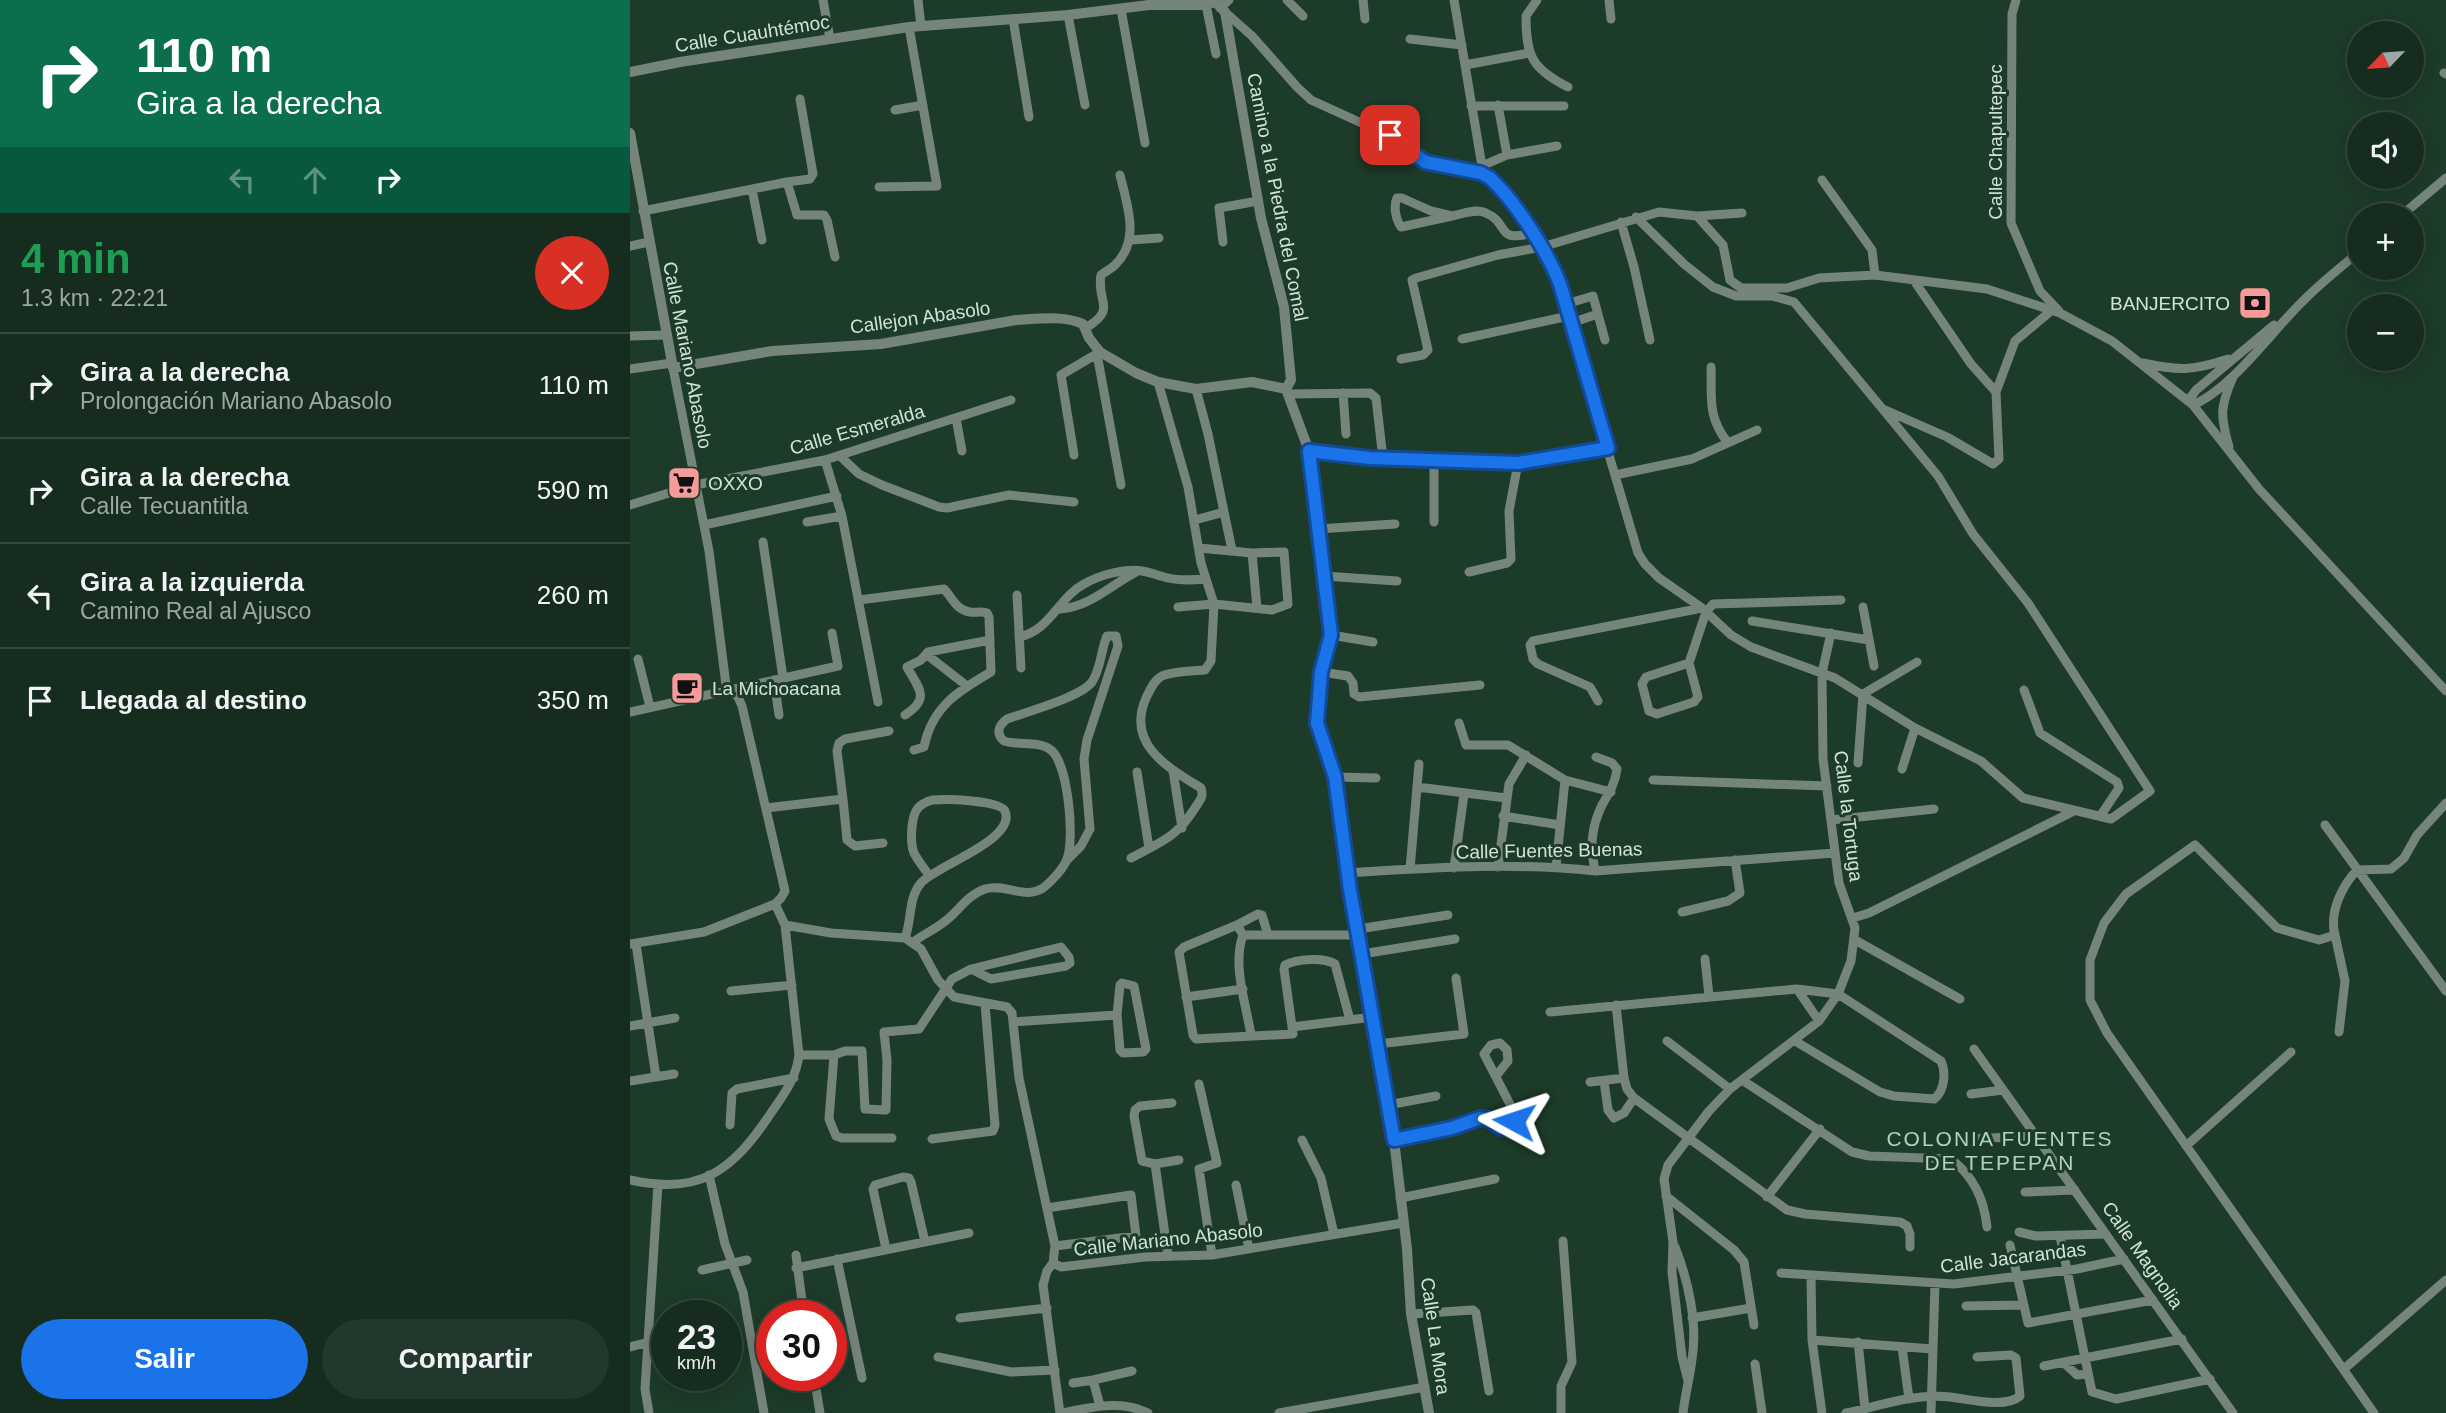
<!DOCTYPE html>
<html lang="es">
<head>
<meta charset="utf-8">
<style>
	:root { --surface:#162c1f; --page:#23382c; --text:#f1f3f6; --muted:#9ea7a4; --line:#35483d; --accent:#1a73e8 }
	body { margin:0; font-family:Helvetica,sans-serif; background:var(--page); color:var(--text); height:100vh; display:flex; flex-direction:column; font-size:26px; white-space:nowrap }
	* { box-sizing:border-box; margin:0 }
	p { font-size:23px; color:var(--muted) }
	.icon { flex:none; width:38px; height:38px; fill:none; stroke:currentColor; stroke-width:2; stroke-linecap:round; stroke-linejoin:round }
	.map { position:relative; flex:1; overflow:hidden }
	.side { display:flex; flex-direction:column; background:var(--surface); width:630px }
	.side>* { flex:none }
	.top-card { background:#0b6e4f; color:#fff; overflow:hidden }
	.needle { width:46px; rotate:245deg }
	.buttons { position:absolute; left:1717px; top:21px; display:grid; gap:14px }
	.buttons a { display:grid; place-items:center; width:77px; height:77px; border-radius:50%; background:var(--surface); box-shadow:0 4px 18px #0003,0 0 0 2px var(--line); font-size:35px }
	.speed { position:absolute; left:21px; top:1300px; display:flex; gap:14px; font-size:35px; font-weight:700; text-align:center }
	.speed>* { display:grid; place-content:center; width:91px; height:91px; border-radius:50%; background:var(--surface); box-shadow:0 4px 18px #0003,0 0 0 2px var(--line); line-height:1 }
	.speed small { font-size:18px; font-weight:400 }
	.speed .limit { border:10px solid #d22; background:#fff; color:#111 }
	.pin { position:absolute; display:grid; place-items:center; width:60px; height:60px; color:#fff; margin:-30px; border-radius:14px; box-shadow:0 4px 10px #0006 }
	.me { position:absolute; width:77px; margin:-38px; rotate:275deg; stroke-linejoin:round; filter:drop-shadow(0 0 5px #0008) }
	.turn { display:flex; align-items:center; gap:24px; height:147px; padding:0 21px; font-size:32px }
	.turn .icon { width:91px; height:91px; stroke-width:2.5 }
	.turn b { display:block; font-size:49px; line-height:60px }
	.lanes { display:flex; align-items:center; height:66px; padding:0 21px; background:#0003; justify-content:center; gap:35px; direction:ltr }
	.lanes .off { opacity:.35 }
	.round { display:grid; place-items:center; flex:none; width:74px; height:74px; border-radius:37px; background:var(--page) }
	.head { display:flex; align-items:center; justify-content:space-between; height:119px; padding:0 21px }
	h1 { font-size:42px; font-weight:600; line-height:52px; color:#1e9e55 }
	.action { display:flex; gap:14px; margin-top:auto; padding:14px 21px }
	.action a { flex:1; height:80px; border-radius:42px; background:var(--accent); color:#fff; font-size:28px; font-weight:600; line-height:80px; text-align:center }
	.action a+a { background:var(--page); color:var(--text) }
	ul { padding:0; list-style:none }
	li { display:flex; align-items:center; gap:21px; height:105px; padding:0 21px; border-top:2px solid var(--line) }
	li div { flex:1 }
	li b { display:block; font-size:26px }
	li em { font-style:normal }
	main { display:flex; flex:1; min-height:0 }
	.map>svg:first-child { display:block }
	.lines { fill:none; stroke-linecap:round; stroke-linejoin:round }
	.minor { stroke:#76857b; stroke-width:9 }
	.tertiary { stroke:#76857b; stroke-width:10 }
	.route-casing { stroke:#114b97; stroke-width:18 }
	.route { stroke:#1a73e8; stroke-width:12 }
	.labels { text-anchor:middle; stroke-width:6; stroke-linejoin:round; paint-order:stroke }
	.street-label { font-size:19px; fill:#d1e3d7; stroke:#1d3b29 }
	.poi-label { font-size:19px; fill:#d1e3d7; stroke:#1d3b29; text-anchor:start }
	.neighbourhood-label { font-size:21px; letter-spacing:2px; fill:#afd3bb; stroke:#1d3b29 }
</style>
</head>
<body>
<main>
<section class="side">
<div class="top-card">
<div class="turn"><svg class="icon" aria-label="right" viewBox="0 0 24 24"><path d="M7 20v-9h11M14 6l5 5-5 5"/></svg><div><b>110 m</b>Gira a la derecha</div></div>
<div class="lanes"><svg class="icon off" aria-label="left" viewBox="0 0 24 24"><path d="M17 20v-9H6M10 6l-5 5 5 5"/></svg><svg class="icon off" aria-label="ahead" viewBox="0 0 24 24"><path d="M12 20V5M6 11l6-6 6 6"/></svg><svg class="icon" aria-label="right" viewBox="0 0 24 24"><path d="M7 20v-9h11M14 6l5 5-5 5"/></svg></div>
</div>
<div class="head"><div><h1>4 min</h1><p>1.3 km · 22:21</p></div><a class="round" style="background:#d93025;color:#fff"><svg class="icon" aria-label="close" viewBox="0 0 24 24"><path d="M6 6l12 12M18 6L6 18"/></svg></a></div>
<ul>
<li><svg class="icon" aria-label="right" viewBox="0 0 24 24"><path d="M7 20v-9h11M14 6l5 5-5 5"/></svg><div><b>Gira a la derecha</b><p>Prolongación Mariano Abasolo</p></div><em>110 m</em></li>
<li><svg class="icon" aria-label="right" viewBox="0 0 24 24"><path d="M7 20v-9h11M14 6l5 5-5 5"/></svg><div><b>Gira a la derecha</b><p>Calle Tecuantitla</p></div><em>590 m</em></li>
<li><svg class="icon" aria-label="left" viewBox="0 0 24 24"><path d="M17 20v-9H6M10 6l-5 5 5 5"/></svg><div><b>Gira a la izquierda</b><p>Camino Real al Ajusco</p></div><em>260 m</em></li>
<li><svg class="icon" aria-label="arrive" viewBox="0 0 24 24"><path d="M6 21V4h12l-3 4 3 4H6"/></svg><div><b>Llegada al destino</b></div><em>350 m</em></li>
</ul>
<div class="action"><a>Salir</a><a>Compartir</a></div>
</section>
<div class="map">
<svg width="1816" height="1413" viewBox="0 0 1816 1413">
	<rect width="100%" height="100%" fill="#1d3b29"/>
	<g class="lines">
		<path class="minor" d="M193 0 200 39
			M288 0 291 26
			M657 0 673 16
			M733 0 735 19
			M824 0 852 166 851 173
			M907 0 896 16C896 56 902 69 938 87
			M979 0 981 19
			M1386 0 1382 14 1381 223 1410 291 1429 311
			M576 5 586 54
			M590 8 599 0
			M491 9 515 143
			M595 12 622 36 667 87 681 100 760 136 795 162 851 173 860 178 903 233 923 266 1008 553 1015 564 1029 578 1072 608 1101 635 1121 647 1205 678 1285 728 1351 761 1393 798 1481 819 1520 791 1398 603 1343 534 1308 476 1164 302 1142 296H1106L1083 287 1054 264 1006 217
			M438 15 455 105
			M383 19 399 117
			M780 39 832 45
			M835 65 899 53
			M1814 73 1816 74
			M868 105 877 155 927 146
			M841 106H934
			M265 110 293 105
			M852 166 877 155
			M1192 180 1242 250 1245 275
			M157 182 180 179 183 174 170 99
			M249 187 307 186 279 27
			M122 189 132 240
			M767 198H772L801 211 822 216 771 227C766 220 763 206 767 198Z
			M13 211 157 182 167 215H194L197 220 205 257
			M1772 215 1816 178
			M822 216C832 214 847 208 856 213 881 224 864 243 903 233
			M1067 216 1112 213
			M991 222 1004 267 1020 340
			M501 240 529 238
			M593 242 589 208 628 201
			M0 246 19 242
			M1285 282 1341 364 1366 392
			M936 304 963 296 975 340
			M941 323 968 314
			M456 328C488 308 466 303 471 275 476 271 481 269 485 265 511 240 497 205 490 175
			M0 336 37 335
			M832 339 939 316
			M467 354 491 485
			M771 359 793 355 798 350 782 280 786 278 868 255 912 247 1029 212 1067 216 1093 245 1100 280 1111 288H1157L1189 278 1245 275 1357 289 1430 313 1482 341 1563 405 1629 489 1816 691
			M1513 363C1549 371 1562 371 1598 359
			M1081 367C1082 399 1077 416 1098 443
			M0 369 42 363
			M713 393 716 434
			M660 394 740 393 746 398 753 459
			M1558 401 1566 390 1644 325
			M1563 405C1603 388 1643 329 1676 298 1692 282 1711 267 1729 252
			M1253 409 1317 437 1363 464 1369 459 1366 392 1385 341 1422 310
			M326 418 332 451
			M1599 447C1590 415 1590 407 1603 377
			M679 451 740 458 888 463 978 448
			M444 455 431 375 470 352
			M210 456 229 474 252 485 309 507 317 508 379 495 444 502
			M195 460 212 516 248 702
			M804 461V522
			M985 475 1062 459 1127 430
			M0 505 65 485 195 460 381 400
			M594 512 602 550
			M565 520 594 512 578 434 566 389
			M177 522 212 516
			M74 525 207 496
			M688 529 765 524
			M133 542 153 678
			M622 553 627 608
			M839 572 877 563 881 559 879 511 888 463
			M694 576 767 581
			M387 595 391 668
			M229 600 314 589C322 597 326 610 340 612 346 613 351 611 357 613L359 617 361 672C328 691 302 707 294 747L284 750
			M548 607 584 604 642 610 658 604 654 552 622 553 569 548
			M1233 607 1244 666
			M430 609C460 607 481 585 506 572
			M1122 621 1239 640
			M701 635 743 642
			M389 637C420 631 429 597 454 584 470 575 494 568 512 571 520 572 529 576 538 578 550 581 563 580 576 579
			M296 654 337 686
			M8 659 20 707
			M1059 663 1076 612 1083 604 1211 600
			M1059 663 1068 697 1064 702 1027 714 1019 711 1012 684 1016 677Z
			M691 672 718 676 723 683 724 694 729 697 850 685
			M144 680 149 715
			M1394 690 1410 733 1487 782 1489 788 1471 815
			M968 701 960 687 908 664 903 659 900 645 903 641 1072 608
			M0 712 208 666 202 633
			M275 715C301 698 289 689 277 667L291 660 298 652 360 640
			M829 723 836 745H878L935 780 926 867
			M1228 763 1233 694 1287 662
			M1272 769 1285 728
			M543 771 552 828
			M507 772 519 848
			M705 777 746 778
			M935 780 981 792
			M1023 780 1197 786
			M787 787 876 798
			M213 799 207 751 209 743 215 739 259 731
			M136 808 213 799 217 840 225 846 253 843
			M873 816 930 825
			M1201 820 1304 809
			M1695 825 1816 991
			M501 858C532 841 546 838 565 808 570 800 574 797 571 788 537 767 496 744 516 698 520 690 524 680 532 676 544 671 562 671 575 670L581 661 584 604 571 563 558 487 528 382
			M868 867 879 784 896 755
			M824 868 834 794
			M780 869 789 764
			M965 871C960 846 961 828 972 805 979 793 985 784 987 769L982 763 966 757
			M717 873C800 868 883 862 965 871L1205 853
			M145 904 155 925 201 933 275 938 291 949 308 980 324 997 377 1007 382 1013 389 1078 425 1246 423 1263 431 1267 515 1257 582 1255 773 1223
			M1052 912 1098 901 1110 893 1105 860
			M1223 918 1239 913 1444 811
			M607 925 628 914 632 915 638 935
			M728 929 818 915
			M613 935H728
			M1705 935 1715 981 1709 1032
			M275 938C282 920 278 898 291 883 305 866 387 840 375 811 370 800 315 799 303 800 297 801 289 805 286 811 281 821 280 843 284 853 288 861 294 868 299 875
			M1225 940 1330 999
			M282 943C292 935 304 930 314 922 328 912 337 895 355 889 375 883 395 900 413 888 421 882 434 868 437 859 445 838 438 764 421 750 408 740 389 746 374 741 365 733 369 725 377 719 396 712 451 697 462 682 471 669 471 649 477 636H486L488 646 457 740 454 759 460 829 451 846 437 860
			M0 944 74 932 145 904 151 898 155 891 112 706 108 697 96 685 79 551 43 368
			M6 944 26 1077
			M732 954 825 939
			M1075 959 1079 996
			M1167 989 1189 1021
			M101 991 162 985
			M556 997 613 989
			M986 1005 994 1078 997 1089 1004 1098 1157 1210 1175 1214 1270 1222 1277 1226 1280 1234V1247
			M920 1012 1167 989 1208 994 1311 1061C1316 1072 1315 1091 1304 1099L1264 1096 1250 1092 1165 1041
			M384 1022 487 1015 490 1050 493 1053 513 1052 516 1049 504 986 492 983 490 985 487 1015
			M0 1026 45 1018
			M662 1027 743 1017
			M621 1035C616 1004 602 965 613 935L607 925 554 947 549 952 563 1035 566 1039 663 1034 654 969 655 965C667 959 693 957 705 964L720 1020
			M1037 1041 1100 1089
			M748 1044 834 1034 826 978
			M1344 1049 1603 1413
			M169 1055H204L215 1051H232L235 1109 256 1110 257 1060 254 1032 289 1029 322 979 341 969 431 947 439 957 440 963 436 966 361 979 341 969
			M204 1055 199 1119 206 1136 212 1138H262
			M1112 1080 1222 1152 1239 1156 1321 1159C1344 1177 1354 1199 1357 1227
			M0 1081 44 1074
			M974 1081 978 1110 984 1118 994 1113 1004 1098
			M960 1082 994 1078
			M569 1084 587 1163 569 1169 582 1255
			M1341 1094 1373 1090
			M542 1103 510 1106 505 1110 504 1116 512 1161 525 1164 549 1160
			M758 1105 806 1096
			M100 1125 102 1093 107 1089 164 1078
			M302 1139 363 1131 365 1125 355 1004
			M1339 1139 1406 1136
			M672 1140 691 1178 704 1234
			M764 1140 822 1128 850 1118 858 1119 871 1128 881 1125 885 1117 884 1112 854 1054 861 1045 870 1043 877 1050 878 1061 866 1076
			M1556 1146 1661 1052
			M525 1164 538 1256
			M79 1175 95 1244 113 1292 134 1413
			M0 1180C71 1196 103 1170 141 1113 154 1094 166 1079 169 1055L155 925
			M606 1185 619 1249
			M1395 1192 1445 1190
			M1036 1196 1104 1250 1114 1262 1124 1325
			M1137 1197 1190 1129
			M770 1198 865 1179
			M417 1208 501 1195 506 1236 425 1246
			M1389 1232 1406 1236 1476 1234
			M1430 1236 1462 1392 1486 1399 1580 1379
			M1380 1245 1398 1323 1523 1300
			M1045 1247C1058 1280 1068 1323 1062 1359 1060 1377 1055 1395 1053 1413
			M256 1249 243 1189 245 1185 273 1177 279 1178 281 1182 295 1242
			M166 1255 174 1316
			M207 1259 232 1378
			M423 1263 417 1271 413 1285 430 1413
			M166 1268 339 1233
			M72 1270 117 1260
			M1151 1273 1324 1284 1447 1269 1494 1259
			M1181 1276 1182 1340 1192 1413
			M1336 1306 1393 1305
			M781 1314 843 1310 846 1313 859 1391
			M330 1318 417 1308
			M1062 1318 1121 1308
			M1182 1340 1303 1349
			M1228 1342 1235 1409
			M0 1347 19 1342
			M1272 1347 1279 1399
			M308 1357 381 1372 425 1370
			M1434 1363 1447 1375 1457 1374
			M1125 1364 1132 1413
			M1414 1366 1552 1339
			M1714 1369 1816 1280
			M184 1376 190 1413
			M1058 1381 1052 1357 1042 1272 1043 1242 1034 1179 1038 1165 1079 1111 1100 1089 1189 1021 1208 994 1221 961 1225 928 1209 883 1193 759 1192 673 1201 633
			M443 1383 463 1380
			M470 1406 463 1380 502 1371
			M19 1413 15 1389 28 1184
			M431 1413C460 1408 490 1399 518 1413
			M649 1413 795 1387
			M931 1413V1386L942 1362 933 1241
			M1216 1413C1249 1406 1285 1393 1320 1397 1338 1399 1375 1409 1390 1396L1386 1358 1381 1355 1347 1357
			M1301 1413 1305 1284
			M1744 1413 1477 1033 1460 1000V960L1474 923 1496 894 1565 845 1647 928 1689 940 1705 935C1699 912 1712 886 1727 870L1761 869 1774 858 1787 835 1816 803"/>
		<path class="tertiary" d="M584 0 595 12 631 218 654 307 661 380 656 389
			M0 72 50 62 279 27 438 15 519 5H576L584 2
			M0 133 43 368 142 351 251 344 386 320C407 319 434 315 453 324L459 338 470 352 506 373 528 382 566 389 622 382 656 389
			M656 389 679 451 701 635 691 672 687 723 691 740 705 777 720 890 764 1140 777 1249 781 1314 799 1413"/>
	</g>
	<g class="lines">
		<defs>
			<path id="route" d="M760 135 795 162 851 173 860 178C885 201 918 252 930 284L978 448 888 463 740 458 679 451 701 635 691 672 687 723 705 777 720 890 764 1140 822 1128 850 1118 858 1119 871 1128 881 1125 884 1121"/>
		</defs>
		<use href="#route" class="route-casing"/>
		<use href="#route" class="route"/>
	</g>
	<defs>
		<symbol id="bank-square" viewBox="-11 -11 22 22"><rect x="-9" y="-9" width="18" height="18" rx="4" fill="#f59b9a" stroke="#1d3b29"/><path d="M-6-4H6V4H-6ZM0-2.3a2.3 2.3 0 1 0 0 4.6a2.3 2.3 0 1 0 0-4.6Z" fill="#111"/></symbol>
		<symbol id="supermarket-square" viewBox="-11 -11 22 22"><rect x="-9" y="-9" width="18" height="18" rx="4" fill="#f59b9a" stroke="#1d3b29"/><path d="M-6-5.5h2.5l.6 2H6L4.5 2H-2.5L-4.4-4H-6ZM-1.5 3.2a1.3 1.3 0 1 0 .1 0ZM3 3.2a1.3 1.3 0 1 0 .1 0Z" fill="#111"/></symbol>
		<symbol id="cafe-square" viewBox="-11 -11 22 22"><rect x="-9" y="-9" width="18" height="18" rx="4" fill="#f59b9a" stroke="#1d3b29"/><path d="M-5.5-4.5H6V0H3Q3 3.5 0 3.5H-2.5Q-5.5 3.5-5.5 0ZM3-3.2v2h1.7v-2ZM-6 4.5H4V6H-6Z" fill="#111"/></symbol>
	</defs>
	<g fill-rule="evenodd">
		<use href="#bank-square" x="1606" y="284" width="38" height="38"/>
		<use href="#supermarket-square" x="35" y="464" width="38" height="38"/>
		<use href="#cafe-square" x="38" y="669" width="38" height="38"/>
	</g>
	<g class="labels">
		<g class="street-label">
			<text transform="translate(122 33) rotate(-9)" y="7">Calle Cuauhtémoc</text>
			<text transform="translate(1365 142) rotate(-90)" y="7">Calle Chapultepec</text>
			<text transform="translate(648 197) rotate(79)" y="7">Camino a la Piedra del Comal</text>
			<text transform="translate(290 317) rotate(-8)" y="7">Callejon Abasolo</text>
			<text transform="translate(58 355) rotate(79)" y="7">Calle Mariano Abasolo</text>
			<text transform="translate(227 429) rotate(-16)" y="7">Calle Esmeralda</text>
			<text transform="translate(1219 816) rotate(83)" y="7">Calle la Tortuga</text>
			<text transform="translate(919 850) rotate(-1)" y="7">Calle Fuentes Buenas</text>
			<text transform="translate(538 1239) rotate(-6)" y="7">Calle Mariano Abasolo</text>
			<text transform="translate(1513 1255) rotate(55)" y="7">Calle Magnolia</text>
			<text transform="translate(1383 1257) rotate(-7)" y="7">Calle Jacarandas</text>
			<text transform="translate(806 1336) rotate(82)" y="7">Calle La Mora</text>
		</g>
		<g class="poi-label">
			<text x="1600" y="310" text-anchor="end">BANJERCITO</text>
			<text x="78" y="490">OXXO</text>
			<text x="82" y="695">La Michoacana</text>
		</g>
		<g class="neighbourhood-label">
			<text x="1370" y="1146">COLONIA FUENTES<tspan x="1370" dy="24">DE TEPEPAN</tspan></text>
		</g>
	</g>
</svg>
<div class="buttons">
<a><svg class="needle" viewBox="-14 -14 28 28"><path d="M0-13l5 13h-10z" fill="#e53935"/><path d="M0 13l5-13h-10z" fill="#9ea7a4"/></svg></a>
<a><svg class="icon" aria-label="sound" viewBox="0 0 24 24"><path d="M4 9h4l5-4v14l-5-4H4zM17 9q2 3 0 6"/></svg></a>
<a>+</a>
<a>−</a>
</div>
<div class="speed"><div>23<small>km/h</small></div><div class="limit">30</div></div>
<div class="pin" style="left:760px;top:135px;background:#d93025"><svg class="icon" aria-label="arrive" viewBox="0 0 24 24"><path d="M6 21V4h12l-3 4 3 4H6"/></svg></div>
<svg class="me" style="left:884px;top:1121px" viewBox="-20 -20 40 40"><path d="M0-17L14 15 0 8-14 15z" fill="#1a73e8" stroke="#fff" stroke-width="4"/></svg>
</div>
</main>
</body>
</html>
